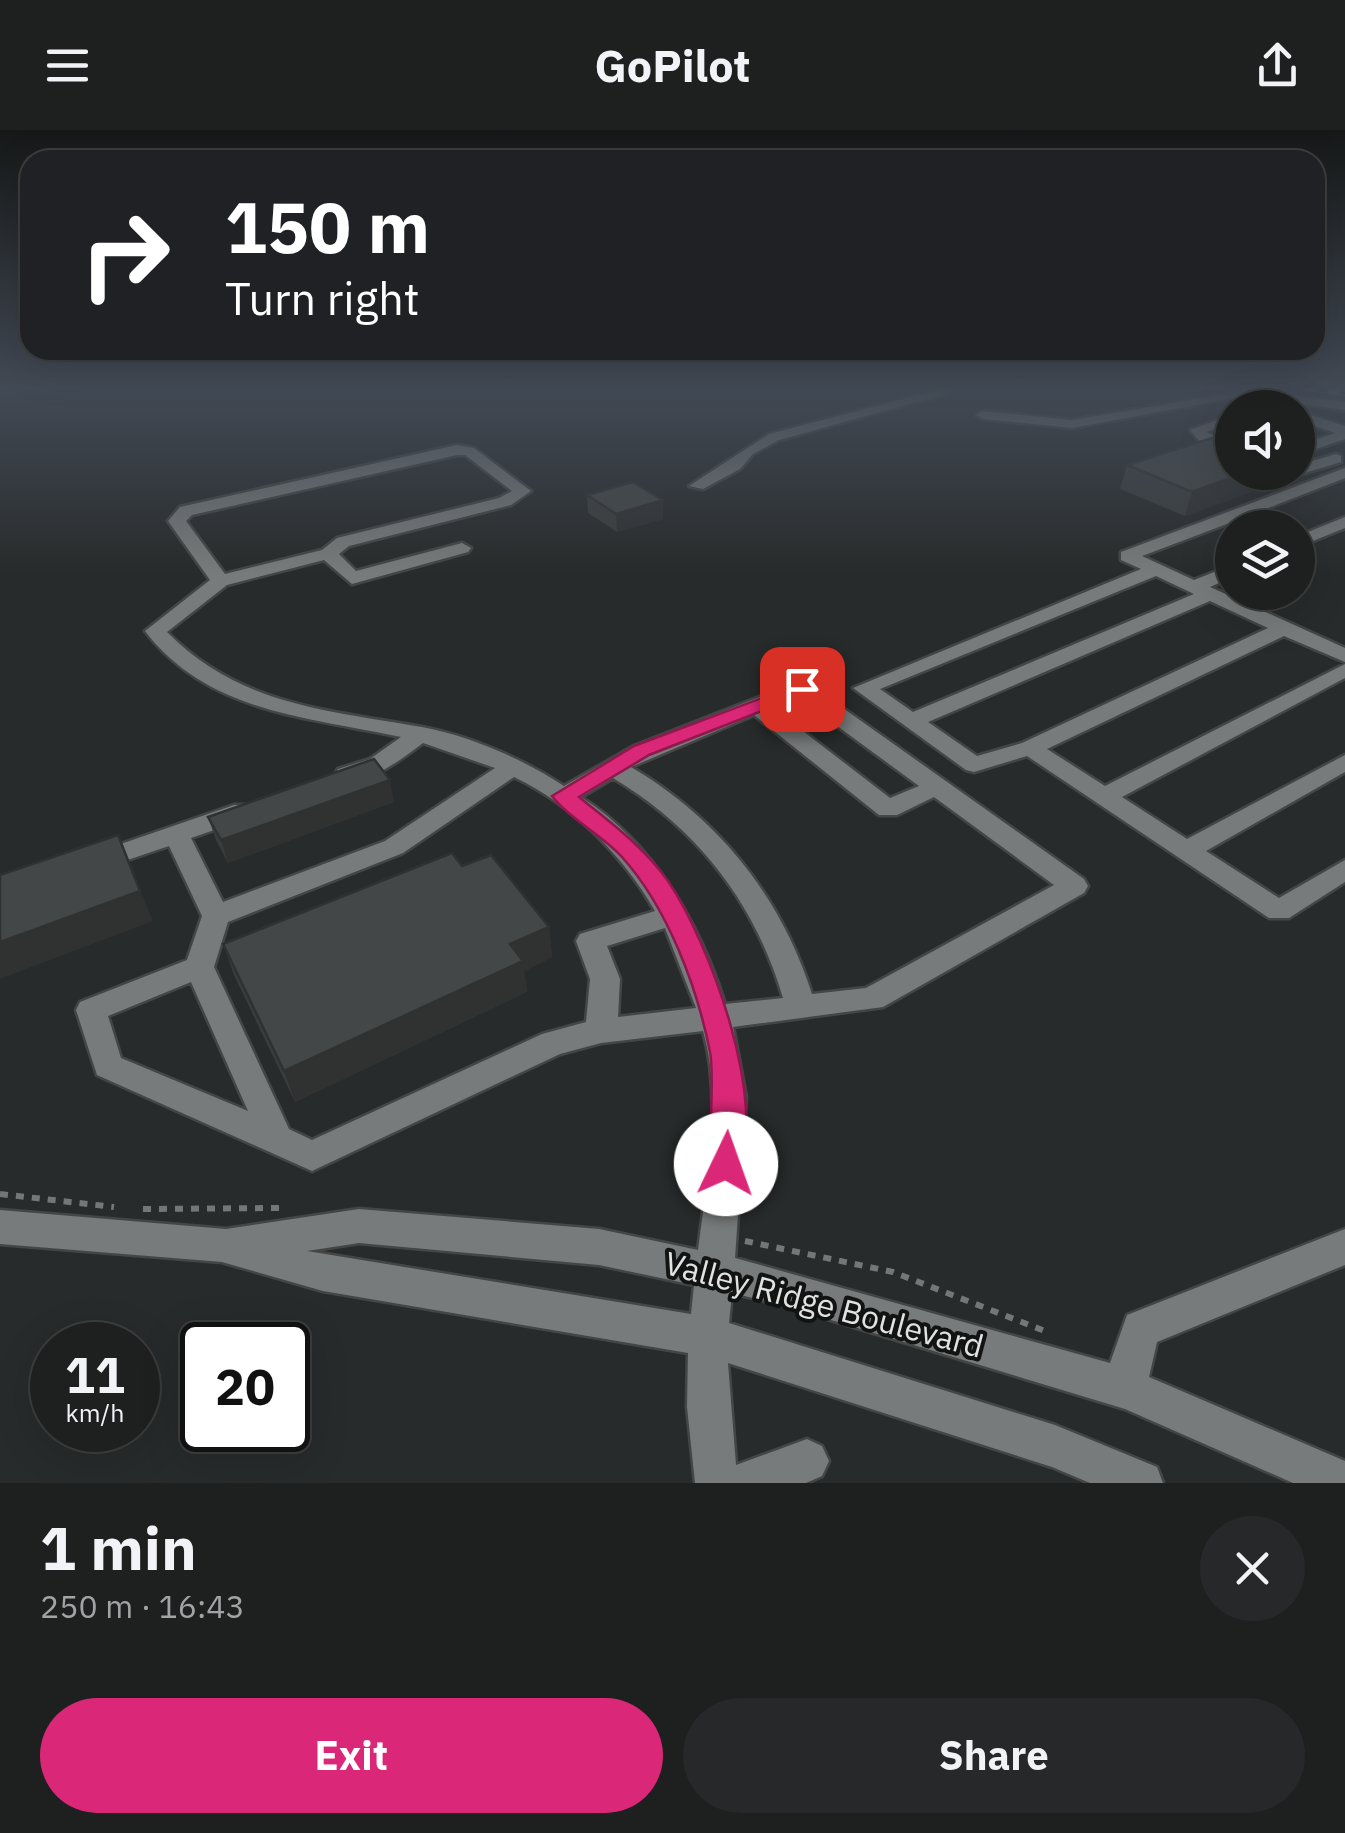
<!DOCTYPE html>
<html lang="en">
<head>
<meta charset="utf-8">
<style>
	:root { --surface:#1e2020; --page:#262829; --text:#f1f3f6; --muted:#a1a3a5; --line:#3c3e3e; --accent:#db2777 }
	body { margin:0; font-family:"IBM Plex Sans",sans-serif; background:var(--page); color:var(--text); height:100vh; display:flex; flex-direction:column; font-size:38px; white-space:nowrap }
	* { box-sizing:border-box; margin:0 }
	p { font-size:32px; color:var(--muted) }
	.icon { flex:none; width:55px; height:55px; fill:none; stroke:currentColor; stroke-width:2; stroke-linecap:round; stroke-linejoin:round }
	.map { position:relative; height:1353px; overflow:hidden }
	.panel { display:flex; flex-direction:column; background:var(--surface); flex:1 }
	.panel>* { flex:none }
	.guide { position:absolute; left:20px; top:20px; width:1305px; height:210px; border-radius:30px; box-shadow:0 10px 40px #0002,0 0 0 2px var(--line); background:#202124; color:#fff; overflow:hidden }
	.tools { position:absolute; left:1215px; top:260px; display:grid; gap:20px }
	.tools a { display:grid; place-items:center; width:100px; height:100px; border-radius:50%; background:var(--surface); box-shadow:0 10px 40px #0002,0 0 0 2px var(--line); font-size:50px }
	.speed { position:absolute; left:30px; top:1192px; display:flex; gap:20px; font-size:50px; font-weight:700; text-align:center }
	.speed>* { display:grid; place-content:center; width:130px; height:130px; border-radius:50%; background:var(--surface); box-shadow:0 10px 40px #0002,0 0 0 2px var(--line); line-height:1 }
	.speed small { font-size:25px; font-weight:400 }
	.speed .limit { border:5px solid #111; border-radius:15px; background:#fff; color:#111 }
	.pin { position:absolute; display:grid; place-items:center; width:85px; height:85px; color:#fff; margin:-42px; border-radius:20px; box-shadow:0 5px 15px #0006 }
	.me { position:absolute; width:110px; margin:-55px; rotate:3deg; stroke-linejoin:round; filter:drop-shadow(0 0 8px #0008) }
	.turn { display:flex; align-items:center; gap:35px; height:210px; padding:0 40px; font-size:45px }
	.turn .icon { width:130px; height:130px; stroke-width:2.5 }
	.turn b { display:block; font-size:70px; line-height:85px }
	.round { display:grid; place-items:center; flex:none; width:105px; height:105px; border-radius:52px; background:var(--page) }
	.overview { display:flex; align-items:center; justify-content:space-between; height:170px; padding:0 40px }
	h1 { font-size:60px; font-weight:700; line-height:75px }
	.cta { display:flex; gap:20px; margin-top:auto; padding:20px 40px }
	.cta a { flex:1; height:115px; border-radius:60px; background:var(--accent); color:#fff; font-size:40px; font-weight:700; line-height:115px; text-align:center }
	.cta a+a { background:var(--page); color:var(--text) }
	header { display:flex; justify-content:space-between; align-items:center; height:130px; padding:0 40px; background:var(--surface); font-size:45px; font-weight:700 }
	.map>svg:first-child { display:block }
	.lines { fill:none; stroke-linecap:round; stroke-linejoin:round }
	.minor-casing { stroke:#434645; stroke-width:5 }
	.path { stroke:#757777; stroke-width:6; stroke-dasharray:8 8; stroke-linecap:butt }
	.minor { fill:#787b7b; fill-rule:evenodd }
	.rail-casing { stroke:#a2a4a4; stroke-width:6 }
	.rail { stroke:#121313; stroke-width:4; stroke-dasharray:11; stroke-linecap:butt }
	.wall { fill:#3a3d3d }
	.shaded-wall { fill:#303232 }
	.building { fill:#444747; stroke:#303232; stroke-width:2.5 }
	.route { fill:#db2777; stroke:#8e194d; stroke-width:2.5 }
	.labels { text-anchor:middle; stroke-width:8; stroke-linejoin:round; paint-order:stroke }
	.near-street-label { font-size:32px; fill:#e1e3e3; stroke:#121313 }
</style>
</head>
<body>
<header><svg class="icon" aria-label="menu" viewBox="0 0 24 24"><path d="M4 6h16M4 12h16M4 18h16"/></svg>GoPilot<svg class="icon" aria-label="share" viewBox="0 0 24 24"><path d="M12 15V3M7 8l5-5 5 5M5 13v7h14v-7"/></svg></header>
<div class="map">
<svg width="1345" height="1353" viewBox="0 0 1345 1353">
	<rect width="100%" height="100%" fill="#282b2b"/>
	<g class="lines">
		<defs>
			<path id="minor" d="M953 256H974L779 310 753 324 740 339 703 359 689 356 769 304Z
				M1231 256 1345 272V280L1245 266 1072 298 983 289 976 285 983 281 1072 290 1221 265Z
				M1298 281 1345 296V309L1298 325V316L1335 303 1298 290Z
				M1232 285V293L1206 302 1232 314V323L1201 313 1190 300Z
				M457 315 474 318 531 361 511 375 349 416 339 424 356 441 462 413 471 418 468 422 352 454 324 430 227 455 167 502C239 575 326 580 422 597 470 606 523 629 564 656L634 616 793 554H809L1084 749 1088 756 1084 763 883 877 733 897 746 967 735 1128 1110 1233 1127 1185 1345 1099V1135L1157 1212 1149 1247 1345 1331V1353H1293L1125 1279 778 1174 732 1163 729 1193 1055 1295 1157 1337 1163 1353H1090L1052 1337 728 1233 736 1335 807 1309 822 1316 829 1331 822 1346 806 1353H695L687 1277 688 1223 323 1161 222 1132 0 1114V1080L226 1099 359 1079 599 1099 698 1120C707 1048 723 972 703 901L601 913 560 924 312 1041 97 945 76 880 80 872 187 830 202 786 169 716 92 742 79 733 83 727 234 675H252L256 681 252 687 191 708 223 772 385 711 495 638 423 613C401 629 368 657 338 649L335 644 338 639 370 629 401 607C308 587 208 583 145 501L210 450 168 391 180 377ZM457 325H465L512 361 499 368 337 408 322 420 225 444 186 391 192 385ZM799 568 919 656 890 668 773 578ZM754 585 879 685H897L934 667 1054 755 866 858 812 864C781 767 719 689 631 637ZM514 647C573 675 623 725 655 781L580 804 576 811 590 849 586 892 542 904 312 1010 289 999 214 837 228 792 403 723ZM613 648C698 699 755 773 783 868L725 874C700 795 654 713 581 667ZM665 798 696 878 618 887 620 849 607 816ZM191 852 248 981 121 928 108 886ZM359 1113 599 1135 694 1155 691 1184 307 1121Z
				M1336 324 1341 326V332L1298 345 1292 342H1298V335Z
				M1345 338V348L1255 383 1285 398H1261L1240 389 1142 426 1194 450 1232 435V447L1210 457 1345 518V532L1284 506 1047 619 1105 656 1345 534V548L1122 667 1187 709 1345 625V642L1206 721 1279 768 1345 730V752L1289 788H1269L1027 626 974 642 966 640 853 558 1141 439 1121 430V422ZM1156 446 1194 464 913 582 880 559ZM1210 471 1268 498 1022 613 977 626 928 592Z
				M1345 387V398L1298 417V406Z"/>
		</defs>
		<use href="#minor" class="minor-casing"/>
		<path class="path" d="M0 1064 114 1077
			M143 1079 279 1078
			M745 1111 893 1142 1050 1203"/>
		<use href="#minor" class="minor"/>
		<defs>
			<path id="rail" d="M1295 256 1345 263"/>
		</defs>
		<use href="#rail" class="rail-casing"/>
		<use href="#rail" class="rail"/>
	</g>
	<path class="wall" d="M1231 290H1232V310L1225 307Z
		M1127 335 1273 354 1185 386 1120 359Z
		M587 365 663 389 617 402 588 383Z
		M394 672 228 733 216 710 208 687Z
		M462 736 549 797 552 827 524 841 527 862 295 972 234 845 223 814Z"/>
	<path class="shaded-wall" d="M1309 285 1303 301 1298 303V288Z
		M1247 342H1277L1273 354 1185 386 1192 362Z
		M663 370V389L617 402 616 384Z
		M390 650 394 672 228 733 221 710Z
		M118 705 153 791 0 849V812Z
		M549 797 552 827 524 841 527 862 295 972 284 941 510 814Z"/>
	<path class="building" d="M1298 281 1309 285 1298 288Z
		M1215 307 1232 313V342H1247L1192 362 1127 335Z
		M633 352 663 370 616 384 587 365Z
		M374 629 390 650 221 710 208 687Z
		M118 705 140 761 0 812V745Z
		M452 723 462 736 491 725 549 797 510 814 523 831 284 941 223 814Z"/>
	<linearGradient id="sky" x2="0" y2="1"><stop stop-color="#161818"/><stop offset="0.58" stop-color="#424a55"/><stop offset="1" stop-color="#424a55" stop-opacity="0"/></linearGradient>
	<rect width="1345" height="445" fill="url(#sky)"/>
	<path class="route" d="M802 553 808 555V563L649 625 579 667C611 693 644 717 668 751 709 811 770 975 737 1044L726 1048 715 1044C705 1024 716 952 710 922 697 856 667 777 622 727 601 704 571 690 552 666L634 616Z"/>
	<g class="labels">
		<g class="near-street-label">
			<text transform="translate(824 1175) rotate(15)" y="11">Valley Ridge Boulevard</text>
		</g>
	</g>
</svg>
<div class="tools">
<a><svg class="icon" aria-label="sound" viewBox="0 0 24 24"><path d="M4 9h4l5-4v14l-5-4H4zM17 9q2 3 0 6"/></svg></a>
<a><svg class="icon" aria-label="layers" viewBox="0 0 24 24"><path d="M12 4l9 5-9 5-9-5zM3 14l9 5 9-5"/></svg></a>
</div>
<div class="speed"><div>11<small>km/h</small></div><div class="limit">20</div></div>
<div class="pin" style="left:802px;top:559px;background:#d93025"><svg class="icon" aria-label="arrive" viewBox="0 0 24 24"><path d="M6 21V4h12l-3 4 3 4H6"/></svg></div>
<svg class="me" style="left:726px;top:1034px" viewBox="-20 -20 40 40"><circle r="19" fill="#fff"/><path d="M0-13L10 11 0 6-10 11z" fill="#db2777"/></svg>
<div class="guide">
<div class="turn"><svg class="icon" aria-label="right" viewBox="0 0 24 24"><path d="M7 20v-9h11M14 6l5 5-5 5"/></svg><div><b>150 m</b>Turn right</div></div>
</div>
</div>
<section class="panel">
<div class="overview"><div><h1>1 min</h1><p>250 m · 16:43</p></div><a class="round"><svg class="icon" aria-label="close" viewBox="0 0 24 24"><path d="M6 6l12 12M18 6L6 18"/></svg></a></div>
<div class="cta"><a>Exit</a><a>Share</a></div>
</section>
</body>
</html>
